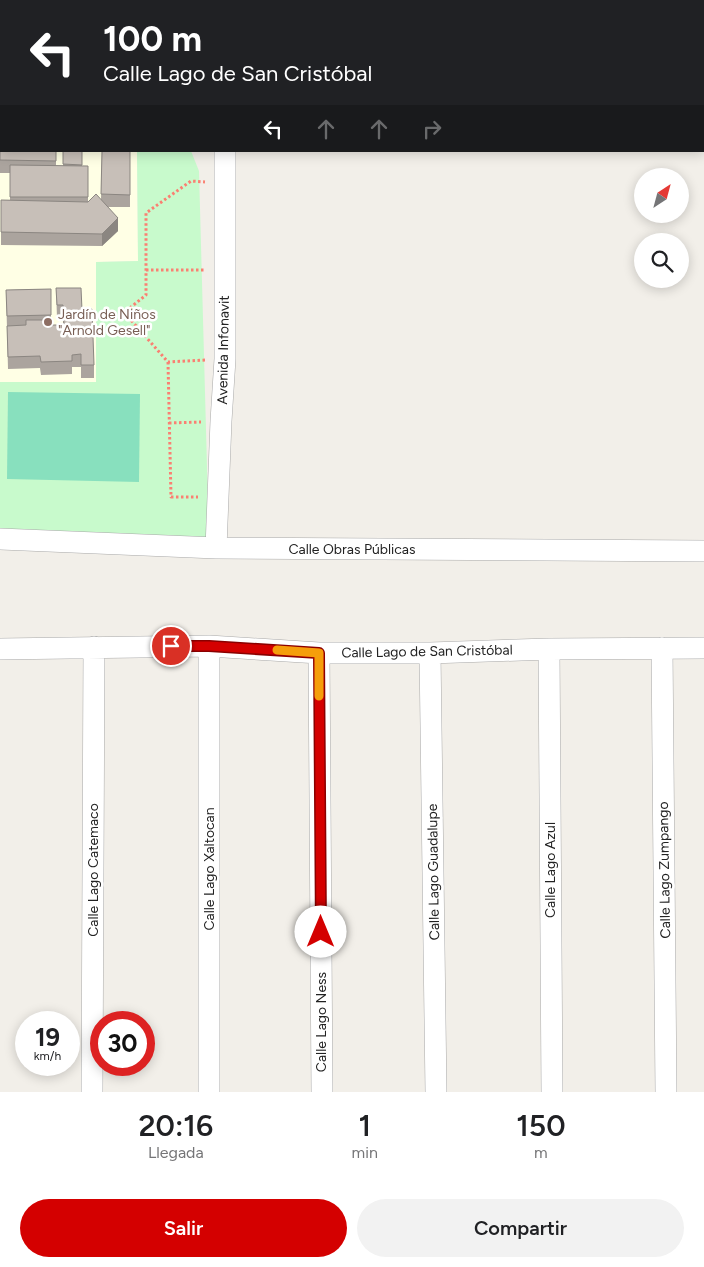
<!DOCTYPE html>
<html lang="es">
<head>
<meta charset="utf-8">
<style>
	:root { --surface:#fff; --page:#f2f2f2; --text:#202124; --muted:#757577; --accent:#d40000 }
	body { margin:0; font-family:Figtree,sans-serif; background:var(--page); color:var(--text); height:100vh; display:flex; flex-direction:column; font-size:19px; white-space:nowrap }
	* { box-sizing:border-box; margin:0 }
	p { font-size:16px; color:var(--muted) }
	.icon { flex:none; width:28px; height:28px; fill:none; stroke:currentColor; stroke-width:2; stroke-linecap:round; stroke-linejoin:round }
	.map { position:relative; height:1092px; overflow:hidden }
	.details { display:flex; flex-direction:column; background:var(--surface); flex:1 }
	.details>* { flex:none }
	.hud { position:absolute; left:0px; top:0px; width:705px; height:152px; box-shadow:0 2px 12px #0003; background:#202124; color:#fff; overflow:hidden }
	.needle { width:32px; rotate:36deg }
	.buttons { position:absolute; left:634px; top:168px; display:grid; gap:10px }
	.buttons a { display:grid; place-items:center; width:55px; height:55px; border-radius:50%; background:var(--surface); box-shadow:0 2px 12px #0003; font-size:25px }
	.speed { position:absolute; left:15px; top:1011px; display:flex; gap:10px; font-size:25px; font-weight:700; text-align:center }
	.speed>* { display:grid; place-content:center; width:65px; height:65px; border-radius:50%; background:var(--surface); box-shadow:0 2px 12px #0003; line-height:1 }
	.speed small { font-size:12px; font-weight:400 }
	.speed .limit { border:8px solid #d22; background:#fff; color:#111 }
	.pin { position:absolute; display:grid; place-items:center; width:42px; height:42px; color:#fff; margin:-21px; border:2px solid #fff; border-radius:50%; box-shadow:0 1px 5px #0007 }
	.me { position:absolute; width:55px; margin:-28px; rotate:0deg; stroke-linejoin:round; filter:drop-shadow(0 0 4px #0008) }
	.turn { display:flex; align-items:center; gap:18px; height:105px; padding:0 20px; font-size:22px }
	.turn .icon { width:65px; height:65px; stroke-width:2.5 }
	.turn b { display:block; font-size:35px; line-height:42px }
	.lanes { display:flex; align-items:center; height:48px; padding:0 20px; background:#0003; justify-content:center; gap:25px; direction:ltr }
	.lanes .off { opacity:.35 }
	.eta { display:flex; justify-content:space-evenly; align-items:center; height:85px; text-align:center }
	.eta b { font-size:30px; font-weight:600; line-height:35px }
	.cta { display:flex; gap:10px; margin-top:auto; padding:10px 20px }
	.cta a { flex:1; height:58px; border-radius:30px; background:var(--accent); color:#fff; font-size:20px; font-weight:600; line-height:58px; text-align:center }
	.cta a+a { background:var(--page); color:var(--text) }
	.map>svg:first-child { display:block }
	.education { fill:#ffffe5 }
	.park { fill:#c8facc }
	.pitch { fill:#88e0be }
	.lines { fill:none; stroke-linecap:round; stroke-linejoin:round }
	.minor-casing { stroke:#a9a9a9; stroke-width:22 }
	.trunk-casing { stroke:#dc2a67; stroke-width:29 }
	.path { stroke:#fa8072; stroke-width:3; stroke-dasharray:2.5 2.5; stroke-linecap:butt }
	.minor { stroke:#fff; stroke-width:21 }
	.trunk { stroke:#f2b4a3; stroke-width:28 }
	.wall { fill:#aba49e }
	.shaded-wall { fill:#8b8681 }
	.building { fill:#c7bfb8; stroke:#8b8681 }
	.route-casing { stroke:#8a0000; stroke-width:12 }
	.route { stroke:#d40000; stroke-width:9 }
	.slow { stroke:#f59e0b; stroke-width:9 }
	.education-dot { fill:#8d6e63; stroke:#fff; stroke-width:2 }
	.labels { text-anchor:middle; stroke-width:5; stroke-linejoin:round; paint-order:stroke }
	.education-label { font-size:14px; fill:#785e54; stroke:#fff; text-anchor:start }
	.street-label { font-size:14px; fill:#222; stroke:#fff }
</style>
</head>
<body>
<div class="map">
<svg width="704" height="1092" viewBox="0 0 704 1092">
	<rect width="100%" height="100%" fill="#f2efe9"/>
	<path class="education" d="M0 34 1 151H137L138 261 96 262 97 382H0Z"/>
	<path class="park" d="M137 151H191L199 171 209 540 0 538V382H96V262L138 261Z"/>
	<path class="pitch" d="M8 392 140 394 139 482 7 479Z"/>
	<g class="lines">
		<defs>
			<path id="minor" d="M224 0V1
				M0 15H1
				M0 539 216 548 704 551
				M216 548 221 421 225 359V151
				M662 648 666 1092
				M0 649 209 646 319 653H430L549 649 704 648
				M549 649 552 1092
				M319 653 322 1092
				M430 653 436 1092
				M92 1092 94 647
				M209 1092V646"/>
			<path id="trunk" d="M593 0 594 1
				M654 0 655 1
				M704 113V114"/>
		</defs>
		<use href="#minor" class="minor-casing"/>
		<use href="#trunk" class="trunk-casing"/>
		<path class="path" d="M146 270H206
			M205 360 168 362 130 319 131 307 146 295V213L191 181 205 182
			M168 362 171 497H198
			M169 423 201 422"/>
		<use href="#minor" class="minor"/>
		<use href="#trunk" class="trunk"/>
	</g>
	<path class="wall" d="M0 26H1V72H0Z
		M0 129 56 151V166H63V151H82V166H88V202L101 200 102 151H130V207H108L118 231 102 246 1 245V200H10V173H0Z
		M56 288 82 310 94 365V378H81V367H72V374L41 375 40 368 8 369 6 290 51 289V325H63V318H57Z"/>
	<path class="shaded-wall" d="M118 218V231L102 246V234Z"/>
	<path class="building" d="M0 26H1V59H0Z
		M0 129H1V151H56V161L0 160Z
		M63 151H82V165L63 164Z
		M102 151H130V195L101 194Z
		M10 165 88 166V197H10Z
		M96 194 118 218 102 234 1 232V200L88 202Z
		M56 288H81L82 310 92 309 94 365H81V354L72 355V361L41 362 40 356 8 357 7 326 26 325V320H50V325H64L63 305H57Z
		M51 289V315L7 316 6 290Z"/>
	<g class="lines">
		<defs>
			<path id="route" d="M171 646H209L319 653 321 932"/>
		</defs>
		<use href="#route" class="route-casing"/>
		<use href="#route" class="route"/>
		<path class="slow" d="M277 650 319 653V696"/>
	</g>
	<circle class="education-dot" cx="48" cy="322" r="5"/>
	<g class="labels">
		<g class="education-label">
			<text x="58" y="319">Jardín de Niños<tspan x="58" dy="16">"Arnold Gesell"</tspan></text>
		</g>
		<g class="street-label">
			<text transform="translate(223 350) rotate(-89)" y="5">Avenida Infonavit</text>
			<text x="352" y="554">Calle Obras Públicas</text>
			<text transform="translate(427 651) rotate(-1)" y="5">Calle Lago de San Cristóbal</text>
			<text transform="translate(209 869) rotate(-90)" y="5">Calle Lago Xaltocan</text>
			<text transform="translate(93 870) rotate(-90)" y="5">Calle Lago Catemaco</text>
			<text transform="translate(550 870) rotate(-90)" y="5">Calle Lago Azul</text>
			<text transform="translate(664 870) rotate(-91)" y="5">Calle Lago Zumpango</text>
			<text transform="translate(433 872) rotate(-91)" y="5">Calle Lago Guadalupe</text>
			<text transform="translate(321 1022) rotate(-90)" y="5">Calle Lago Ness</text>
		</g>
	</g>
</svg>
<div class="buttons">
<a><svg class="needle" viewBox="-14 -14 28 28"><path d="M0-13l5 13h-10z" fill="#e53935"/><path d="M0 13l5-13h-10z" fill="#757577"/></svg></a>
<a><svg class="icon" aria-label="search" viewBox="0 0 24 24"><circle cx="10" cy="10" r="6"/><path d="M15 15l6 6"/></svg></a>
</div>
<div class="speed"><div>19<small>km/h</small></div><div class="limit">30</div></div>
<div class="pin" style="left:171px;top:646px;background:#d93025"><svg class="icon" aria-label="arrive" viewBox="0 0 24 24"><path d="M6 21V4h12l-3 4 3 4H6"/></svg></div>
<svg class="me" style="left:321px;top:932px" viewBox="-20 -20 40 40"><circle r="19" fill="#fff"/><path d="M0-13L10 11 0 6-10 11z" fill="#d40000"/></svg>
<div class="hud">
<div class="turn"><svg class="icon" aria-label="left" viewBox="0 0 24 24"><path d="M17 20v-9H6M10 6l-5 5 5 5"/></svg><div><b>100 m</b>Calle Lago de San Cristóbal</div></div>
<div class="lanes"><svg class="icon" aria-label="left" viewBox="0 0 24 24"><path d="M17 20v-9H6M10 6l-5 5 5 5"/></svg><svg class="icon off" aria-label="ahead" viewBox="0 0 24 24"><path d="M12 20V5M6 11l6-6 6 6"/></svg><svg class="icon off" aria-label="ahead" viewBox="0 0 24 24"><path d="M12 20V5M6 11l6-6 6 6"/></svg><svg class="icon off" aria-label="right" viewBox="0 0 24 24"><path d="M7 20v-9h11M14 6l5 5-5 5"/></svg></div>
</div>
</div>
<section class="details">
<div class="eta">
<div><b>20:16</b><p>Llegada</p></div>
<div><b>1</b><p>min</p></div>
<div><b>150</b><p>m</p></div>
</div>
<div class="cta"><a>Salir</a><a>Compartir</a></div>
</section>
</body>
</html>
